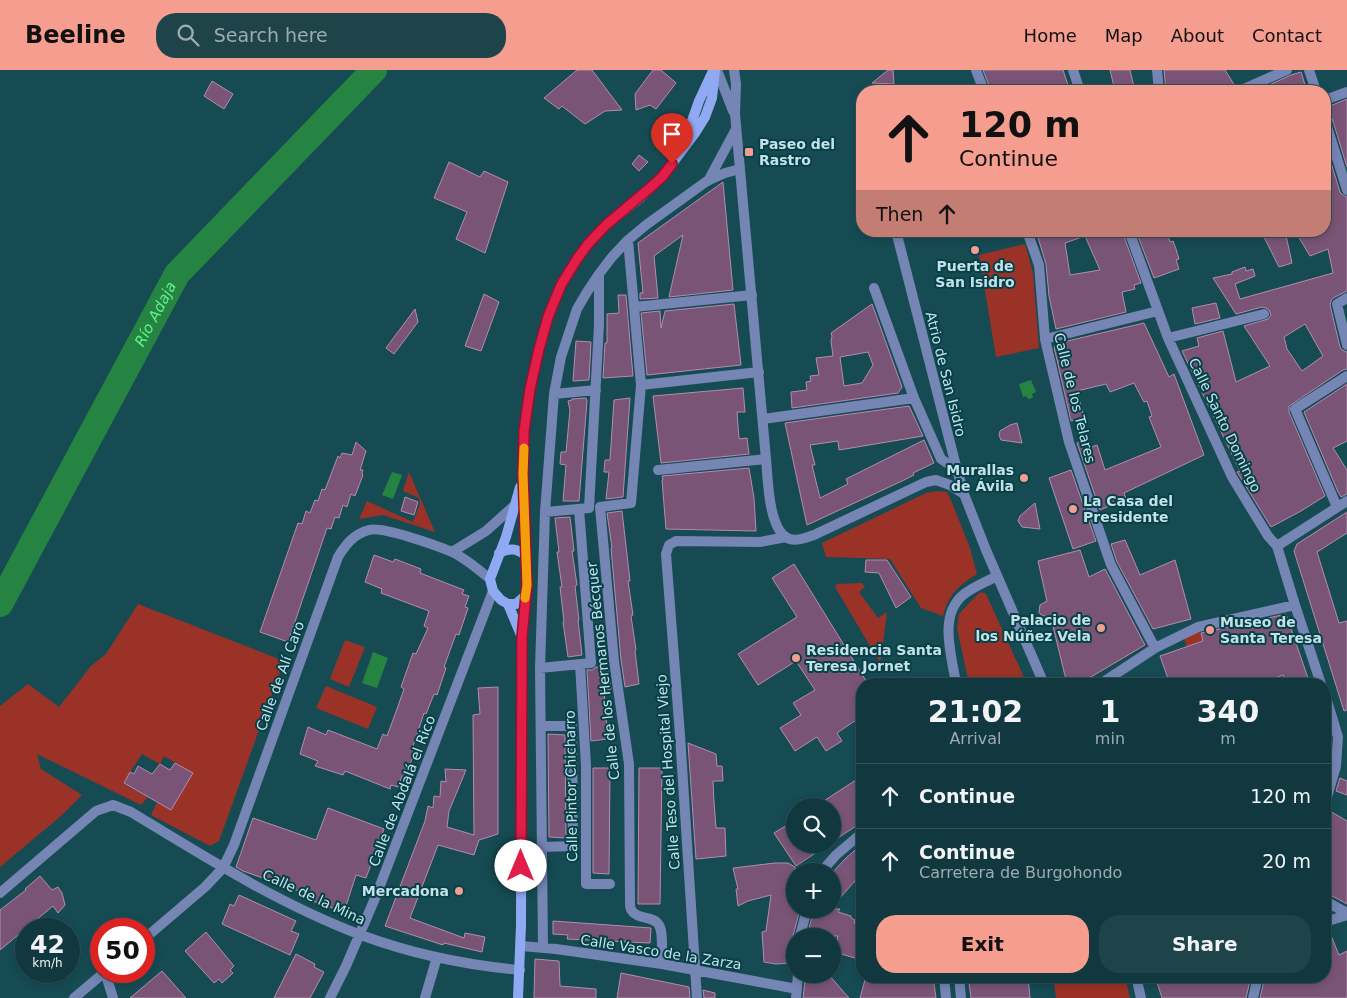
<!DOCTYPE html>
<html lang="en">
<head>
<meta charset="utf-8">
<style>
	:root { --surface:#10383e; --page:#1e4349; --text:#f1f3f6; --muted:#9cacb0; --line:#305258; --accent:#f59d8f }
	body { margin:0; font-family:"DejaVu Sans",sans-serif; background:var(--page); color:var(--text); height:100vh; display:flex; flex-direction:column; font-size:19px; white-space:nowrap }
	* { box-sizing:border-box; margin:0 }
	p { font-size:16px; color:var(--muted) }
	.icon { flex:none; width:28px; height:28px; fill:none; stroke:currentColor; stroke-width:2; stroke-linecap:round; stroke-linejoin:round }
	.map { position:relative; flex:1; overflow:hidden }
	.panel { position:absolute; left:856px; top:608px; width:475px; height:305px; display:flex; flex-direction:column; background:var(--surface); border-radius:20px; box-shadow:0 2px 8px #0003,0 0 0 1px var(--line) }
	.panel>* { flex:none }
	.hud { position:absolute; left:856px; top:15px; width:475px; height:152px; border-radius:20px; box-shadow:0 2px 8px #0003,0 0 0 1px var(--line); background:#f59d8f; color:#111; overflow:hidden }
	.fabs { position:absolute; left:786px; top:728px; display:grid; gap:10px }
	.fabs a { display:grid; place-items:center; width:55px; height:55px; border-radius:50%; background:var(--surface); box-shadow:0 2px 8px #0003,0 0 0 1px var(--line); font-size:25px }
	.speed { position:absolute; left:15px; top:848px; display:flex; gap:10px; font-size:25px; font-weight:700; text-align:center }
	.speed>* { display:grid; place-content:center; width:65px; height:65px; border-radius:50%; background:var(--surface); box-shadow:0 2px 8px #0003,0 0 0 1px var(--line); line-height:1 }
	.speed small { font-size:12px; font-weight:400 }
	.speed .limit { border:8px solid #d22; background:#fff; color:#111 }
	.pin { position:absolute; display:grid; place-items:center; width:42px; height:42px; color:#fff; margin:-51px -21px; border-radius:50% 50% 50% 0; rotate:-45deg; box-shadow:0 0 5px #0007 }
	.pin .icon { rotate:45deg }
	.me { position:absolute; width:55px; margin:-28px; rotate:0deg; stroke-linejoin:round; filter:drop-shadow(0 0 4px #0008) }
	.turn { display:flex; align-items:center; gap:18px; height:105px; padding:0 20px; font-size:22px }
	.turn .icon { width:65px; height:65px; stroke-width:2.5 }
	.turn b { display:block; font-size:35px; line-height:42px }
	.then { display:flex; align-items:center; height:48px; padding:0 20px; background:#0003; gap:10px; font-size:19px }
	.eta { display:flex; justify-content:space-evenly; align-items:center; height:85px; text-align:center }
	.eta b { font-size:30px; font-weight:800; line-height:35px }
	.primary-button { display:flex; gap:10px; margin-top:auto; padding:10px 20px }
	.primary-button a { flex:1; height:58px; border-radius:20px; background:var(--accent); color:#111; font-size:20px; font-weight:800; line-height:58px; text-align:center }
	.primary-button a+a { background:var(--page); color:var(--text) }
	ul { padding:0; list-style:none }
	li { display:flex; align-items:center; gap:15px; height:65px; padding:0 20px; border-top:1px solid var(--line) }
	li div { flex:1 }
	li b { display:block; font-size:19px }
	li em { font-style:normal }
	header { display:flex; align-items:center; gap:30px; box-sizing:border-box; height:70px; padding:0 25px; background:var(--accent); color:#111 }
	header strong { font-size:24px }
	nav { display:flex; gap:28px; margin-inline-start:auto; font-size:18px }
	.search { width:350px; height:45px; background:var(--page); display:flex; align-items:center; gap:12px; box-sizing:border-box; padding:0 18px; border-radius:20px; color:var(--muted); font-size:19px }
	.map>svg:first-child { display:block }
	.green { fill:#9b3227 }
	.water { fill:#268443 }
	.lines { fill:none; stroke-linecap:round; stroke-linejoin:round }
	.river { stroke:#268443; stroke-width:26 }
	.building { fill:#795476; stroke:#b48cb0; fill-rule:evenodd }
	.pedestrian { stroke:#7585b4; stroke-width:10 }
	.minor { stroke:#7585b4; stroke-width:10 }
	.tertiary { stroke:#7585b4; stroke-width:10 }
	.secondary { stroke:#90a9f3; stroke-width:10 }
	.route-casing { stroke:#92132f; stroke-width:12 }
	.route { stroke:#e11d48; stroke-width:9 }
	.slow { stroke:#f59e0b; stroke-width:9 }
	.poi-dot { fill:#f59d8f; stroke:#074049; stroke-width:2 }
	.labels { text-anchor:middle; stroke-width:4; stroke-linejoin:round; paint-order:stroke }
	.poi-label { font-size:14px; font-weight:bold; fill:#c2e2e8; stroke:#074049; text-anchor:start }
	.street-label { font-size:14px; fill:#c2e2e8; stroke:#074049 }
	.water-label { font-size:15px; font-style:italic; fill:#5ef388; stroke:#074049 }
</style>
</head>
<body>
<header>
<strong>Beeline</strong>
<div class="search"><svg class="icon" aria-label="search" viewBox="0 0 24 24"><circle cx="10" cy="10" r="6"/><path d="M15 15l6 6"/></svg>Search here</div>
<nav><a>Home</a><a>Map</a><a>About</a><a>Contact</a></nav>
</header>
<div class="map">
<svg width="1347" height="928" viewBox="0 0 1347 928">
	<rect width="100%" height="100%" fill="#164b53"/>
	<path class="green" d="M1025 174 1033 203 1039 278 996 287 979 185Z
		M409 402 435 462 383 445 359 449 367 431 413 452 420 434 419 428 403 421Z
		M937 421 947 422 951 430 970 478 977 504C958 516 949 524 943 546L921 538 890 489 826 487 822 473 926 423Z
		M862 513 865 517 859 522 878 548 887 542 881 589 879 591 835 517 837 514Z
		M982 522 986 524 1027 614H969L957 558 959 544 978 524Z
		M138 534 284 591 219 771 210 776 151 745 157 732 171 740 192 703 164 686 160 694 142 684 128 705 124 714 148 727 141 735 37 684 41 699 82 725 62 745 0 797V636L28 614 59 637 91 596 106 584Z
		M1200 561 1203 571 1187 577 1183 566Z
		M345 570 365 577 349 617 330 609Z
		M326 616 377 637 368 659 316 638Z
		M1053 906H1125L1130 928H1056Z"/>
	<path class="water" d="M1031 310 1036 322 1032 324 1033 328 1028 329 1026 326 1023 327 1019 314Z
		M392 402 402 405 393 429 382 425Z
		M373 582 388 588 377 618 362 613Z"/>
	<g class="lines">
		<path class="river" id="s1" d="M0 534 177 204 374 0"/>
	</g>
	<path class="building" d="M577 0H592L622 40 605 41 585 54 562 36 559 39 544 28Z
		M653 0H661L676 13 656 39 650 35 636 40 635 24Z
		M888 0H893L894 14 872 13Z
		M983 0H1063L1070 21H991Z
		M1110 0H1130L1135 21H1115Z
		M1164 0H1225L1235 16 1232 21H1166Z
		M1301 2 1307 21H1256L1291 5Z
		M212 11 233 24 224 39 204 26Z
		M1347 29V97L1332 48 1327 44 1325 39V38Z
		M1325 73 1340 122 1343 125 1347 127V221L1333 228 1331 231 1330 235 1340 277 1342 280 1347 282V299L1343 300 1289 336V342L1325 426 1301 441 1271 457 1237 402 1240 401 1182 281 1199 276 1197 268 1223 261 1236 312 1270 296 1244 256 1268 249 1271 245 1269 240 1266 238 1262 237 1236 244 1213 208 1232 204V202L1245 197 1246 201 1253 199 1255 206 1235 214 1240 229 1333 203 1328 179 1310 186 1295 161H1325ZM1305 254 1323 286 1302 301 1287 279 1284 267Z
		M639 85 648 92 639 101 632 94Z
		M449 92 480 107 484 101 508 112 485 183 456 169 467 142 434 128Z
		M723 112 733 220 669 227 683 165 654 186 658 228 640 229V223H643L638 173Z
		M1036 161H1122L1141 213 1134 215 1135 219 1122 222 1126 242 1056 259 1049 226 1046 194ZM1085 166 1100 200 1070 205 1065 173Z
		M1136 161H1166L1170 172 1173 171 1176 179 1179 189 1176 190 1179 199 1154 208Z
		M1261 161H1285L1292 193 1279 197Z
		M484 224 499 232 481 281 465 276Z
		M618 225H626L633 306 603 308 605 273H607V244L619 243Z
		M1216 233 1220 248 1195 254 1192 238Z
		M734 234 741 295 647 305 641 243 660 241 661 258 665 241Z
		M872 234 902 317 898 323 792 338 791 322 807 320 806 312 811 311 810 306 819 305 816 288 833 286 831 271 832 266 831 263ZM868 282 873 295 862 313 844 316 840 287Z
		M415 239 418 252 394 284 386 278Z
		M1144 253 1169 307 1174 304 1204 385 1124 423 1126 429 1100 440 1077 373 1086 370 1089 378 1097 375 1105 400 1161 377 1149 347 1152 346 1147 331 1144 332 1134 313 1110 322 1106 314 1077 321 1084 348 1071 351 1054 277 1059 276V273Z
		M576 271 591 272 589 310 573 311Z
		M1347 314V371L1333 378 1347 400V424L1341 427 1338 422 1304 342Z
		M743 318 745 342H737L739 369 747 368 749 384 661 393 653 326Z
		M586 328 587 331 579 431H563L566 395 560 394 561 382H566L570 340 568 331 572 330V329Z
		M630 328 623 427 606 429 609 402H604L605 390H610L614 330Z
		M909 336 923 366 839 380 838 371 810 375 815 395H812L820 428 848 414 846 409 924 370 934 393 913 403 914 405 902 411 807 455 785 353Z
		M1017 353 1022 373 1001 370 999 365 1000 361 1010 355Z
		M356 372 366 381 360 400H363L362 404 363 405 355 426 351 424 347 437 343 435 339 448 335 447 331 459 327 458 288 572 260 562 298 453 302 454 306 441 310 443 315 430 318 431 322 419 325 420 338 386 340 388 342 383 352 385Z
		M749 398 754 428 756 461 666 459 662 410H663L662 406Z
		M1071 400 1096 471 1073 479 1049 408Z
		M405 427 418 432 414 445 401 441Z
		M1035 433 1040 459 1022 457 1018 451 1020 446Z
		M622 441 630 511H628L633 545 631 546 636 580 635 581 639 614 625 617 621 590 611 478H612L607 443Z
		M1347 442V463L1317 482 1339 553 1347 551V640L1344 641 1294 481 1297 474Z
		M570 447 574 481H572L577 515 575 516 579 550H578L582 585 568 587 563 552H564L560 517H562L557 482H559L555 448Z
		M1125 470 1140 505 1175 490 1191 549 1153 559 1117 492 1111 474Z
		M1080 480 1089 507 1105 499 1145 575 1079 614H1067L1051 548 1041 545 1039 542 1040 535 1047 531 1038 491Z
		M374 485 393 492 395 489 421 499 420 503 464 520 462 524 469 526 465 537 468 538 459 565 456 564 444 597 446 598 437 625 434 624 426 644 424 643 412 679 415 681 405 707 402 706 398 717 391 715 390 719 345 701 343 705 315 696 318 691 300 684 308 657 326 665 328 660 377 679 383 664 387 666 397 639 404 619 401 617 413 583 416 584 428 558 424 556 429 541 381 523 382 519 365 512Z
		M866 490H887L911 527 896 538 879 503 865 502Z
		M794 494 868 614H862V646L837 663 842 671 826 681 817 667 795 681 780 658 801 645 793 633 815 620 796 591 758 615 738 584 797 547 772 508Z
		M1286 544 1310 614H1286L1283 605 1259 614H1170L1160 586 1203 571 1201 563Z
		M596 597H608L611 619 604 621 608 669 591 671 587 600H592Z
		M498 617V764L479 770 474 785 438 775 410 848 464 868 465 863 485 867 482 882 444 873 443 875 385 856 425 751 428 736 433 738 434 726 440 727 441 711 446 712 445 699 466 700 449 741 447 757 474 765 473 645 480 644 478 618Z
		M548 664 565 665 566 768 549 767Z
		M688 673 716 684 717 696H722L723 711H713L714 732 716 758H725L726 786 696 789Z
		M175 693 193 703 171 740 124 713 130 702 134 704 138 696 152 704 160 694 170 700Z
		M593 698H610L609 804 593 803Z
		M639 698H662L660 834H638Z
		M862 706V752L832 772V736H816Z
		M1340 708 1347 711V725L1336 721Z
		M328 738 384 759 366 808 356 805 344 842 298 826 299 821 243 801 236 797 253 748 316 770Z
		M1328 740 1347 751V834L1325 822V741Z
		M795 750V774H829L796 796 774 763Z
		M862 774V803L832 837V803L845 789Z
		M775 793H788L795 797V839H800L793 866 792 893 776 894 764 892 762 862 766 861 771 825 748 831 738 836 736 819H738L733 798Z
		M40 806 52 820 58 817 62 823 65 835 58 843 53 836 0 880V840L26 820 25 819Z
		M239 825 296 851 291 861 299 864 290 885 222 854 230 834 234 836Z
		M814 839H840L838 842 851 846V848L855 850 854 853 862 855V890L834 882 838 866H807Z
		M553 851 651 858 650 873 567 869 568 865 553 864Z
		M1328 858 1339 885 1347 881V928H1260L1265 906H1325V859Z
		M206 862 234 896 230 900 233 903 222 913 219 909 214 913 185 881Z
		M296 884 315 894 314 897 324 902 310 928H274Z
		M535 889 559 891 560 916 596 919V928H534Z
		M162 901 186 928H130Z
		M621 903 689 917 690 928H617Z
		M823 904H828L849 928H803L805 909Z
		M866 906H933L936 928H860Z
		M968 906H1028L1030 928H971Z
		M1155 906H1251L1246 928H1162Z
		M703 920 715 923V928H704Z"/>
	<g class="lines">
		<path class="pedestrian" d="M1325 30 1347 22
			M896 161 957 400
			M1325 831 1347 843"/>
		<path class="minor" d="M976 0 984 21
			M1073 0 1080 21
			M1157 0 1159 21
			M1309 0 1316 21
			M1239 21 1287 0
			M1325 50 1347 120
			M708 111 736 59
			M1027 161 1039 195 1045 269 1069 372 1111 495 1155 578
			M1129 161 1168 268 1232 407 1268 466 1277 476 1295 535 1321 614
			M628 170 641 315 631 433 600 437 614 591 629 694 630 833C630 836 630 839 632 841 638 850 653 845 659 855 664 864 661 884 662 894
			M874 218 914 328 941 389 957 400 964 424
			M1347 228 1337 234 1347 275
			M634 237 752 225
			M1168 268 1264 244
			M1045 269 1158 241
			M641 315 759 302
			M554 324 596 320
			M763 349 914 328
			M658 400 766 389
			M1337 437 1295 339 1347 306
			M545 442 589 438 599 255V204
			M1277 476 1347 431
			M452 482 486 461 515 435
			M580 594 586 696V814H610
			M540 598 591 593 579 439
			M956 614C952 586 938 546 963 525 973 517 986 512 997 506
			M1103 614 1105 611 1155 578 1198 557 1295 535
			M1325 624 1338 667 1336 696 1325 734
			M541 656H572L573 776 542 777
			M822 801 836 785 862 763
			M0 823 96 741 113 735 131 742C205 787 279 834 361 865 412 884 466 895 520 900
			M1325 852 1347 845
			M800 866 807 839
			M144 869 205 817 223 798 234 775 338 487C346 474 354 464 369 460 382 456 438 476 452 482 465 488 478 499 490 509
			M521 876 556 879 662 894 797 919
			M543 877 540 598 545 442 554 324 561 287 577 239 587 222 599 204 612 187 628 170 646 155 707 111 725 103 740 99
			M105 902 113 928
			M944 906 946 928
			M959 906 961 928
			M74 928 106 901
			M330 928 346 896 376 826 493 521
			M425 928 437 887
			M697 928 680 665 666 484 669 475 676 471 760 472 786 467
			M796 928 798 904
			M1253 928 1258 906"/>
		<path class="tertiary" d="M717 0 733 41
			M734 0 736 14 735 44 766 389C768 408 768 457 787 468 795 472 805 468 814 465L926 412 936 410 950 415 964 424 986 480 1044 614
			M1136 906 1141 928"/>
		<path class="secondary" d="M685 71 699 31 713 1
			M520 417 506 467 490 509 493 521 501 530 508 534H516L525 526
			M499 483C510 478 516 478 525 485
			M508 534 521 565
			M518 928 521 855 522 567 527 515 523 404 524 361 530 319 539 279 548 247 561 215 577 189 588 174 606 155 641 127 662 107 695 63 705 47 712 28 715 0"/>
	</g>
	<g class="lines">
		<defs>
			<path id="route" d="M521 796 522 567 527 515 523 404 524 361 530 319 539 279 548 247 561 215 577 189 588 174 606 155 651 117 662 107 672 94"/>
		</defs>
		<use href="#route" class="route-casing"/>
		<use href="#route" class="route"/>
		<path class="slow" d="M524 378 523 404 527 515 525 528"/>
	</g>
	<g class="poi-dot">
		<rect x="744" y="77" width="10" height="10" rx="2.5"/>
		<circle cx="975" cy="180" r="5"/>
		<circle cx="1024" cy="408" r="5"/>
		<circle cx="1073" cy="439" r="5"/>
		<circle cx="1101" cy="558" r="5"/>
		<circle cx="1210" cy="560" r="5"/>
		<circle cx="796" cy="588" r="5"/>
		<circle cx="459" cy="821" r="5"/>
	</g>
	<g class="labels">
		<g class="poi-label">
			<text x="759" y="79">Paseo del<tspan x="759" dy="16">Rastro</tspan></text>
			<text x="975" y="201" text-anchor="middle">Puerta de<tspan x="975" dy="16">San Isidro</tspan></text>
			<text x="1014" y="405" text-anchor="end">Murallas<tspan x="1014" dy="16">de Ávila</tspan></text>
			<text x="1083" y="436">La Casa del<tspan x="1083" dy="16">Presidente</tspan></text>
			<text x="1091" y="555" text-anchor="end">Palacio de<tspan x="1091" dy="16">los Núñez Vela</tspan></text>
			<text x="1220" y="557">Museo de<tspan x="1220" dy="16">Santa Teresa</tspan></text>
			<text x="806" y="585">Residencia Santa<tspan x="806" dy="16">Teresa Jornet</tspan></text>
			<text x="449" y="826" text-anchor="end">Mercadona</text>
		</g>
		<g class="street-label">
			<text transform="translate(946 304) rotate(76)" y="5">Atrio de San Isidro</text>
			<text transform="translate(1075 328) rotate(76)" y="5">Calle de los Telares</text>
			<text transform="translate(1225 355) rotate(64)" y="5">Calle Santo Domingo</text>
			<text transform="translate(603 601) rotate(-96)" y="5">Calle de los Hermanos Bécquer</text>
			<text transform="translate(280 606) rotate(-70)" y="5">Calle de Alí Caro</text>
			<text transform="translate(668 702) rotate(-94)" y="5">Calle Teso del Hospital Viejo</text>
			<text transform="translate(571 716) rotate(-91)" y="5">Calle Pintor Chicharro</text>
			<text transform="translate(402 721) rotate(-69)" y="5">Calle de Abdalá el Rico</text>
			<text transform="translate(314 827) rotate(25)" y="5">Calle de la Mina</text>
			<text transform="translate(661 882) rotate(9)" y="5">Calle Vasco de la Zarza</text>
		</g>
		<g class="water-label">
			<text dy="5" stroke="none"><textPath href="#s1" startOffset="329">Río Adaja</textPath></text>
		</g>
	</g>
</svg>
<div class="fabs">
<a><svg class="icon" aria-label="search" viewBox="0 0 24 24"><circle cx="10" cy="10" r="6"/><path d="M15 15l6 6"/></svg></a>
<a>+</a>
<a>−</a>
</div>
<div class="speed"><div>42<small>km/h</small></div><div class="limit">50</div></div>
<div class="pin" style="left:672px;top:94px;background:#d93025"><svg class="icon" aria-label="arrive" viewBox="0 0 24 24"><path d="M6 21V4h12l-3 4 3 4H6"/></svg></div>
<svg class="me" style="left:521px;top:796px" viewBox="-20 -20 40 40"><circle r="19" fill="#fff"/><path d="M0-13L10 11 0 6-10 11z" fill="#e11d48"/></svg>
<div class="hud">
<div class="turn"><svg class="icon" aria-label="ahead" viewBox="0 0 24 24"><path d="M12 20V5M6 11l6-6 6 6"/></svg><div><b>120 m</b>Continue</div></div>
<div class="then">Then<svg class="icon" aria-label="ahead" viewBox="0 0 24 24"><path d="M12 20V5M6 11l6-6 6 6"/></svg></div>
</div>
<section class="panel">
<div class="eta">
<div><b>21:02</b><p>Arrival</p></div>
<div><b>1</b><p>min</p></div>
<div><b>340</b><p>m</p></div>
</div>
<ul>
<li><svg class="icon" aria-label="ahead" viewBox="0 0 24 24"><path d="M12 20V5M6 11l6-6 6 6"/></svg><div><b>Continue</b></div><em>120 m</em></li>
<li><svg class="icon" aria-label="ahead" viewBox="0 0 24 24"><path d="M12 20V5M6 11l6-6 6 6"/></svg><div><b>Continue</b><p>Carretera de Burgohondo</p></div><em>20 m</em></li>
</ul>
<div class="primary-button"><a>Exit</a><a>Share</a></div>
</section>
</div>
</body>
</html>
